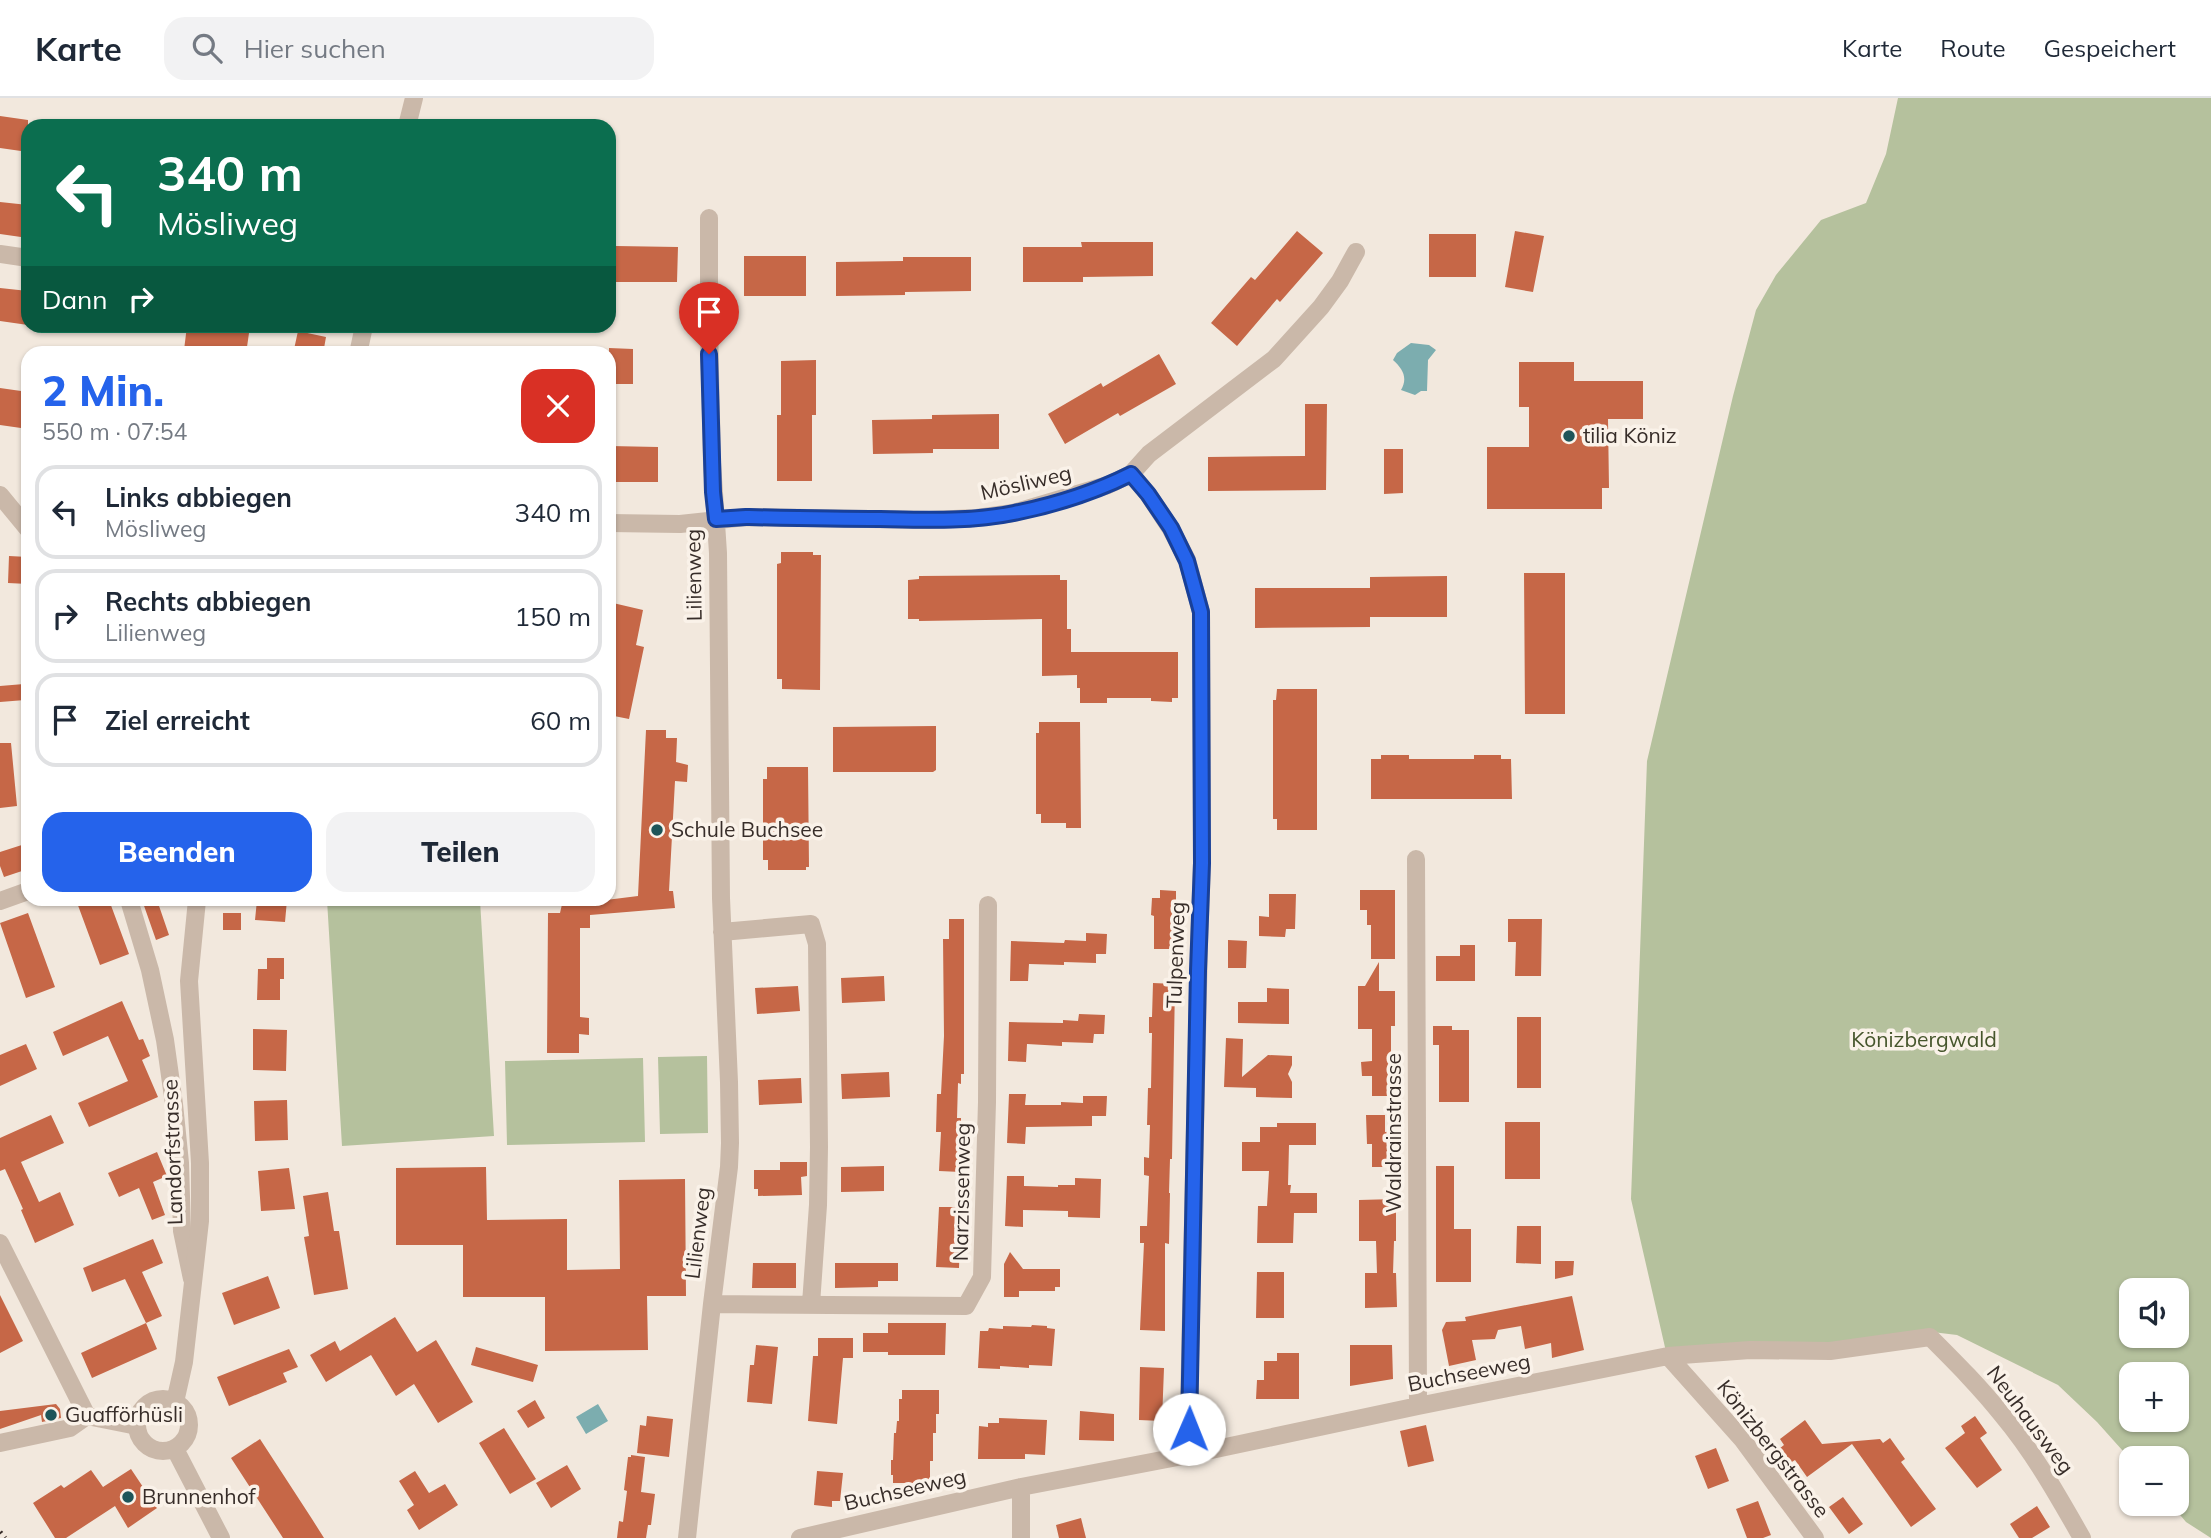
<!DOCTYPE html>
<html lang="de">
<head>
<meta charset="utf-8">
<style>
	:root { --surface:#fff; --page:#f2f2f3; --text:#1f2937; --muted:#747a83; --line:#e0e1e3; --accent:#2563eb }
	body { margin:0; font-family:Mulish,sans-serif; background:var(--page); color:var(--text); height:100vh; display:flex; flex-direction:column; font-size:26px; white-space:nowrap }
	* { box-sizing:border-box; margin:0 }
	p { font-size:23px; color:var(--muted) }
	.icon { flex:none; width:38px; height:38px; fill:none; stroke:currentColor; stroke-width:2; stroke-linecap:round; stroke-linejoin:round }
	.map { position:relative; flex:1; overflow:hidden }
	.drawer { position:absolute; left:21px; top:248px; width:595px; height:560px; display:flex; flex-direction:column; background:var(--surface); border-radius:21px; box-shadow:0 2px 5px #0004 }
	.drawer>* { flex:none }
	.banner { position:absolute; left:21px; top:21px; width:595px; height:214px; border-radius:21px; box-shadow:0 2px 5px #0004; background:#0b6e4f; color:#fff; overflow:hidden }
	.buttons { position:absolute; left:2119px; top:1180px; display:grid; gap:14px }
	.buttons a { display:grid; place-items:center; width:70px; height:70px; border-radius:14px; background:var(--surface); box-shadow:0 2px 5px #0004; font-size:35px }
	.pin { position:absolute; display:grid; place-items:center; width:60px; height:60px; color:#fff; margin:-72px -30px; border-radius:50% 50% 50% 0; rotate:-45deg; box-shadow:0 0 7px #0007 }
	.pin .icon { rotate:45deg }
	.me { position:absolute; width:77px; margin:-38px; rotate:1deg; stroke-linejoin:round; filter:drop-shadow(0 0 5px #0008) }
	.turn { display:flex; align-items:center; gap:24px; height:147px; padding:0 21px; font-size:32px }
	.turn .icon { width:91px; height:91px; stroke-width:2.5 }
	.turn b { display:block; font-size:49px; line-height:60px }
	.then { display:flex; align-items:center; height:66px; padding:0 21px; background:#0003; gap:14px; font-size:26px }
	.round { display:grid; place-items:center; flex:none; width:74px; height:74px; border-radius:21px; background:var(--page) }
	.overview { display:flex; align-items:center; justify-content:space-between; height:119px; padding:0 21px }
	h1 { font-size:42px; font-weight:800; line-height:52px; color:var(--accent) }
	.cta { display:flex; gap:14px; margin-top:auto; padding:14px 21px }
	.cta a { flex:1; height:80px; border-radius:21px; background:var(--accent); color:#fff; font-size:28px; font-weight:800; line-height:80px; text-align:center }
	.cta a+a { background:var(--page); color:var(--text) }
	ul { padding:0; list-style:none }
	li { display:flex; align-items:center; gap:21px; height:94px; margin:0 14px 10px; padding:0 7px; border:4px solid var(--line); border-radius:21px }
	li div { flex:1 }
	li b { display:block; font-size:26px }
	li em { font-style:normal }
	header { display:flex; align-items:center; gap:42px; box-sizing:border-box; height:98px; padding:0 35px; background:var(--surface); border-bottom:2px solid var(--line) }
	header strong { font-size:33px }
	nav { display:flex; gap:38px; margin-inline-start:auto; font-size:24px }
	.search { width:490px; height:63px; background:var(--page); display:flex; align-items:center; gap:18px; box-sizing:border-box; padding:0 24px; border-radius:21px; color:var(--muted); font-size:26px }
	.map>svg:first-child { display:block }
	.green { fill:#b5c19d; fill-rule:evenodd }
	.water { fill:#7cadaf }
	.building { fill:#c66747 }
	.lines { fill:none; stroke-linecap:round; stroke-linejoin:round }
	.minor { stroke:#cab8a9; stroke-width:18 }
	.tertiary { stroke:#cab8a9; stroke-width:18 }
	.rail { stroke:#372d29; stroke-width:5; stroke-dasharray:2 5; stroke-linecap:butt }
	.route-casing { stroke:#184099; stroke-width:18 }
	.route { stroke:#2563eb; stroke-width:12 }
	.poi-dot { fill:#1e5559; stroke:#faf2e9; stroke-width:2.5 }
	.labels { text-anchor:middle; stroke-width:7; stroke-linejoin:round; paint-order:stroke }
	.poi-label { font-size:21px; fill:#372d29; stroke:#faf2e9; text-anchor:start }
	.street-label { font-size:21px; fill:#372d29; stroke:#faf2e9 }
	.park-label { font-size:21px; fill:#46562c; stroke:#faf2e9 }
</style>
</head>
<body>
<header>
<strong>Karte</strong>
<div class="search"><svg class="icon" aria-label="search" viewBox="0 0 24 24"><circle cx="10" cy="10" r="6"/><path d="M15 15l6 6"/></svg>Hier suchen</div>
<nav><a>Karte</a><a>Route</a><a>Gespeichert</a></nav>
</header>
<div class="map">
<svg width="2211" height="1440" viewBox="0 0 2211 1440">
	<rect width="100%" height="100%" fill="#f2e8dd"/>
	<path class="green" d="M1898 0H2211V1440L2186 1424 2170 1405H2177V1360H2132L2131 1362 2097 1324 2058 1287 1957 1237 1924 1233 1835 1247 1667 1258 1631 1101 1647 663 1733 298 1756 212 1776 177 1821 122 1866 105 1886 56ZM2132 1192H2177V1237H2132ZM2132 1276H2177V1321H2132Z
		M327 802H480L494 1038 342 1048Z
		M707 958 708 1035 660 1036 658 959Z
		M643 960 645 1044 507 1047 505 963Z"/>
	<path class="water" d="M1411 245 1429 247 1436 252 1428 262 1427 293H1421L1415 297 1401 292C1408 280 1403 271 1393 262L1397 255Z
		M598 1306 608 1323 586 1336 576 1319Z"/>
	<path class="building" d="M0 18 28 22V54L0 50Z
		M0 104 28 107V140L0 136Z
		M1297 133 1323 155 1280 204 1277 201 1237 248 1211 225 1251 179 1255 182Z
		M1515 133 1544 138 1533 194 1505 189Z
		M1429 136H1476V179H1429Z
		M1081 144H1153V178L1083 179V184H1023V149H1082Z
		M616 148 678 149 677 184H609V153H616Z
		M744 158H806V198H744Z
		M903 159H971V193L905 194V197L836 198V164L903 163Z
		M0 190 28 193V227L0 223Z
		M187 228H250L246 256H211L184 252Z
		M298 233 326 239 323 256H293Z
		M609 250 633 251V286H609Z
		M1159 256 1176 286 1120 318 1118 315 1065 346 1048 316 1101 285 1103 289Z
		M816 262V317H812V383H777V317H781V263Z
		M1519 264H1574V283H1643V321H1608L1609 390H1602V411H1487V349H1529V309H1519Z
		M0 290 28 294V331L0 327Z
		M1305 306H1327L1326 392 1208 393V359L1305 358Z
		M999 316V351H933V355L873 356 872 322 932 321V317Z
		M610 348 658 349V384H609Z
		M1384 351H1403V395L1384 396Z
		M781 454H813V457H821L820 592 782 591V581H777V466L781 465Z
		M9 458 28 459V486L8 485Z
		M1524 475H1565V616H1525Z
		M1060 477V482H1067V531H1071V554H1178V600H1172V604L1151 603V600H1107V605H1080V590H1077V577L1042 578V521L919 523V521H908V482L919 481V478Z
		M1447 478V519H1370V529L1255 530V490H1370V479Z
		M613 505 643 512 636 547 644 549 629 621 609 617V523Z
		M24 586 25 602 0 604V588Z
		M1277 591H1317V732H1277V721H1273V602H1276Z
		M1039 624H1080L1081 730H1066V725H1041V716H1036V635H1039Z
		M936 628V672L933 674H833V629Z
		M646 632H666V640H677L676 664 688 667 687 684 675 683 669 793H673L675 810 590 817V830H580V919L589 920V937L579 936V955H547L548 815H560L563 802H590V804L638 798Z
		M0 645H11L17 708 0 710Z
		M1381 657H1409V661H1474V657H1501V661H1511L1512 701H1371V661H1381Z
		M767 669H808L809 769H806V772H768V762H763V681H767Z
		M28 745V771L4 779 0 768V754Z
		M1160 792 1176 793V851H1154V818L1151 817 1152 800H1160Z
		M1360 792H1395V861H1371V827H1367V812H1360Z
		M1269 796H1296L1295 831H1286L1285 839 1259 838V818L1269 819Z
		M76 802H109L129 856 100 867Z
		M142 802H157L169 837 156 842Z
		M257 802H287L285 824 255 822Z
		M28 815 55 889 26 900 0 825Z
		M223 815H241V832H223Z
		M949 821H964V976H961V986L958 985 957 1020H961V1033L963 1034 961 1074 939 1073 941 1034H936L937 996H941L944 938 943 841H949Z
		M1508 821H1542L1541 878H1515L1516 844H1508Z
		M1086 835 1107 836 1106 856H1096V865L1064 864V867L1029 866 1028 883H1010L1011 843 1064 845 1065 842 1086 843Z
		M1228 842 1247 843 1246 870H1228Z
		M1460 847H1475V883H1436V858H1460Z
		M267 860H284V881H280V902H257L258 871H267Z
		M1379 864V893H1395V928H1391V963H1395L1396 998H1372V978H1362L1361 964 1372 963V931H1358V888H1365Z
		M884 878 885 903 842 905 841 880Z
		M1153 885 1175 886 1172 1061H1170L1169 1095H1170L1169 1146 1165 1145V1233L1140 1232 1144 1145H1140V1128H1147L1149 1078 1144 1077V1059L1149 1060 1150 1027H1147L1148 990H1151L1152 935H1149V919H1152Z
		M798 888 800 913 757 916 755 890Z
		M1267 890 1289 891V926L1238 925V904H1267Z
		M122 903 139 942 143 941 150 958 142 962 158 999 89 1029 78 1005 128 983 108 938 63 958 53 934Z
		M1079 916 1105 917 1104 936H1094L1093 945 1062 944V948L1027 946 1026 964 1008 963 1009 924 1063 925V922L1078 923Z
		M1517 919H1541V990H1517Z
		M1433 928H1452V932H1469V1004H1439V947H1433Z
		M253 931 287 932 286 973 253 972Z
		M1226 940 1243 941 1242 979 1268 957 1292 958V967L1288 976 1292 984V1000L1256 999V990L1224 989Z
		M26 946 37 971 0 988V957Z
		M889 974 890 999 842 1001 841 976Z
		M801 980 802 1005 759 1007 758 982Z
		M1009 996H1026L1025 1007H1061V1004L1083 1005V998H1107L1106 1018H1092V1028L1026 1029 1025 1046 1007 1045Z
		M287 1002 288 1042 255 1043 254 1003Z
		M51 1017 64 1045 21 1064 39 1104 60 1094 74 1127 35 1145 21 1112 23 1111 5 1071 0 1073V1040Z
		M1366 1017H1385V1034L1396 1033V1069H1372V1046H1367Z
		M1505 1024H1540V1081H1505Z
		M1277 1025H1316V1047H1289L1288 1087H1291L1290 1095H1317V1115H1294L1293 1145H1257L1258 1108H1267L1269 1073H1242V1044H1260V1029H1277Z
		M157 1054 167 1078 153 1084 165 1117 152 1122 139 1090 119 1099 108 1075Z
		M780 1064H807V1078L801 1079 802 1097 758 1098V1091H754V1072H780Z
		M884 1068V1093L841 1094V1069Z
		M1436 1068H1454V1131H1471V1184H1436Z
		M486 1069 487 1122 567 1121V1172L620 1171 619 1082 685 1081 686 1198H647L648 1252 545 1253V1199H463V1147H396V1070Z
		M289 1070 295 1111 261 1113 258 1073Z
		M1007 1078H1024V1088L1058 1089V1087H1075V1080L1101 1081 1100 1120 1068 1119V1113L1023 1112V1129L1005 1128Z
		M328 1094 334 1133H339L348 1191 314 1197 304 1139 309 1138 303 1098Z
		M1396 1101V1143H1394L1393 1175H1396L1397 1209 1365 1210V1175H1377L1376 1143H1359V1102Z
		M939 1109H961L959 1170 936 1169Z
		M1517 1128H1541V1166L1516 1165Z
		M153 1141 163 1165 142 1174 162 1218 146 1225 125 1181 92 1194 83 1170Z
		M1010 1154 1023 1171H1060V1189H1055V1193H1019V1199H1004V1166Z
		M1555 1163H1574L1573 1177 1555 1181Z
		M753 1165H796V1190H752Z
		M835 1165H898V1183H878V1189L835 1190Z
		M1257 1174H1284V1220H1256Z
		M268 1178 280 1210 234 1227 222 1195Z
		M0 1197 23 1243 0 1255Z
		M1572 1198 1584 1252 1552 1260 1551 1245 1525 1251 1521 1228 1498 1232 1495 1241 1472 1242 1476 1262 1449 1268 1442 1232 1446 1224 1466 1223 1465 1219Z
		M395 1219 417 1254 436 1242 473 1304 438 1325 414 1286 396 1298 371 1257 326 1284 310 1257 335 1243 340 1253Z
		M146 1225 157 1251 92 1280 81 1255Z
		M888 1225H946L945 1257H888V1254H863V1235H888Z
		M1032 1227 1047 1228V1230L1055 1231 1052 1268 1029 1267V1270L1000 1268V1271L978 1270 980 1233H988L989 1230 1003 1231V1228L1031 1229Z
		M818 1240H853V1260H843L837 1326 808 1323 813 1258H818Z
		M756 1247 778 1249 772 1306 747 1304 750 1267H754Z
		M1350 1247H1392L1393 1281 1350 1288Z
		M476 1249 538 1267 533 1284 471 1267Z
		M289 1251 298 1269 283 1275 287 1284 229 1308 217 1279Z
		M1277 1255H1299V1301H1256L1257 1282H1264V1263H1277Z
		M1140 1269 1164 1270 1162 1323 1139 1322Z
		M902 1292H939V1316H936V1335H933V1363H930V1382H918V1385H893V1377H891V1362H893L894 1335H896L897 1323H899V1301H902Z
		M535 1302 545 1320 528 1330 517 1313Z
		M56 1306 60 1311 61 1320 42 1324 41 1317 0 1331V1313Z
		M1080 1313 1114 1316V1343L1079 1342Z
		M647 1318 673 1321 669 1359 637 1355 640 1327 646 1328Z
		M1975 1318 1987 1335 1980 1340 2002 1372 1977 1390 1945 1350 1965 1335 1961 1328Z
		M999 1320 1047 1322 1045 1357 1025 1356V1361H978L979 1328 988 1329V1325H999Z
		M1805 1322 1822 1346 1880 1341 1883 1345 1890 1340 1905 1361 1901 1364 1936 1411 1911 1429 1852 1346 1807 1379 1795 1362 1785 1368 1775 1354 1784 1347 1780 1341Z
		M1426 1327 1434 1363 1408 1369 1400 1333Z
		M504 1330 536 1381 510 1396 479 1345Z
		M260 1341 312 1421 324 1440H283L231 1360Z
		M1716 1350 1729 1383 1708 1391 1695 1358Z
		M631 1357 645 1359 641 1394 655 1396 651 1427H648L646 1440H617L619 1423 623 1424 627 1393 624 1392 628 1359H631Z
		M567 1367 581 1391 551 1410 536 1385Z
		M131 1371 157 1410 128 1430 115 1408 66 1440H55L33 1405 61 1387 64 1390 91 1372 103 1389Z
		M415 1373 429 1395 445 1386 458 1407 419 1432 407 1412 414 1407 399 1383Z
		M817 1373 843 1375 840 1403H832V1409L814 1407Z
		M1843 1399 1863 1426 1849 1436 1829 1409Z
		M1758 1403 1771 1437 1763 1440H1747L1736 1411Z
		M2037 1408 2050 1429 2032 1440H2019L2010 1426Z
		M1081 1420 1086 1440H1059L1056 1427Z"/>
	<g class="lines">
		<path class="minor" d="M0 156 28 160
			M1131 376 1148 396 1171 431 1187 462 1201 514 1202 765 1199 846 1188 1357
			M0 397 28 431
			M609 425 680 426 746 419 930 422 977 420 1013 415 1108 387 1131 376 1149 356 1274 261 1321 209 1340 183 1356 154
			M1416 761 1418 1308
			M129 802 150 872 165 942 174 1006 180 1065 182 1133 192 1181
			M0 803 28 793
			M722 834 811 826 817 846 819 1049 818 1107 811 1206
			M0 1145 87 1318 137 1328
			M712 1206 966 1208 982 1179 987 1004 988 807
			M1668 1258 1742 1341 1815 1440
			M0 1345 70 1330 87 1318
			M1021 1389V1440
			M687 1440 712 1206 729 1069 730 1045 729 984 721 800 718 455 712 365 709 228V120
			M800 1440 1021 1389 1188 1357 1418 1308 1668 1258 1750 1252 1830 1253 1930 1239C1956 1265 1981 1290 2003 1318 2034 1355 2058 1398 2082 1440"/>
		<path class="tertiary" d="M407 28 414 0
			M358 256 364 228
			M137 1327a26 26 0 1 1 52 0a26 26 0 1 1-52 0Z
			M175 1304 184 1264 200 1123V1065L189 883 197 802
			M175 1351 221 1440"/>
		<path class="rail" d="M0 1434 5 1440"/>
	</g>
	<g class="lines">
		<defs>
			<path id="route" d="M709 256 713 394 716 421 746 419C791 420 835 421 880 421 924 422 971 424 1014 415 1054 407 1095 394 1131 376L1148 396 1171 430 1187 463 1201 514 1202 765 1198 873 1189 1331"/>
		</defs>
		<use href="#route" class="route-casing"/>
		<use href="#route" class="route"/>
	</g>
	<g class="poi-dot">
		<circle cx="1569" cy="338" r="7"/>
		<circle cx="657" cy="732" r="7"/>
		<circle cx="51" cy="1317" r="7"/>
		<circle cx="128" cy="1399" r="7"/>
	</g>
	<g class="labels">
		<g class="poi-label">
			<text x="1583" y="345">tilia Köniz</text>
			<text x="671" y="739">Schule Buchsee</text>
			<text x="65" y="1324">Guafförhüsli</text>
			<text x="142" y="1406">Brunnenhof</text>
		</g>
		<g class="street-label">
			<text transform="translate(1026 385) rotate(-13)" y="7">Mösliweg</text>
			<text transform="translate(694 477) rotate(-91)" y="7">Lilienweg</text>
			<text transform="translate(1176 857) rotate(-88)" y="7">Tulpenweg</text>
			<text transform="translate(1394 1035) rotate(-90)" y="7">Waldrainstrasse</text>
			<text transform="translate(173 1054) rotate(-92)" y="7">Landorfstrasse</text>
			<text transform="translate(962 1094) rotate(-89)" y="7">Narzissenweg</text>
			<text transform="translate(698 1135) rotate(-83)" y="7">Lilienweg</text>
			<text transform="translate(1469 1275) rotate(-11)" y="7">Buchseeweg</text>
			<text transform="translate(2030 1322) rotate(53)" y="7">Neuhausweg</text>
			<text transform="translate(1773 1351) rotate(52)" y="7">Könizbergstrasse</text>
			<text transform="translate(905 1392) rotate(-13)" y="7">Buchseeweg</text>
		</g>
		<g class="park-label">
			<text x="1924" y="949">Könizbergwald</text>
		</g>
	</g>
</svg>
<div class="buttons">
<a><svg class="icon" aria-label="sound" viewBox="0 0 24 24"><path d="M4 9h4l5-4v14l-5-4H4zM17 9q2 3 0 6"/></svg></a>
<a>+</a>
<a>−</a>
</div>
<div class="pin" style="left:709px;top:256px;background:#d93025"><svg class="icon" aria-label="arrive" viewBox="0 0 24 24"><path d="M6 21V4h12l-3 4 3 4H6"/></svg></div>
<svg class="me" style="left:1189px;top:1331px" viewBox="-20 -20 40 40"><circle r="19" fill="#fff"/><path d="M0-13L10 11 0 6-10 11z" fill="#2563eb"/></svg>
<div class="banner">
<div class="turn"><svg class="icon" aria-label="left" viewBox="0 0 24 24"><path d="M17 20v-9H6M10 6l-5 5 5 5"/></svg><div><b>340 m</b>Mösliweg</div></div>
<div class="then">Dann<svg class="icon" aria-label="right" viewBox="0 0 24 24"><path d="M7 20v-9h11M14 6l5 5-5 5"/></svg></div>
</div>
<section class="drawer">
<div class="overview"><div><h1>2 Min.</h1><p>550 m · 07:54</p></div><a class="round" style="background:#d93025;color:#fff"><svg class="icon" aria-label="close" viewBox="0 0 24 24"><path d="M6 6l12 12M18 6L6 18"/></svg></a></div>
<ul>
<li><svg class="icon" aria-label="left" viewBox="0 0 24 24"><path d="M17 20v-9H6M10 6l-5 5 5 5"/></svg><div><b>Links abbiegen</b><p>Mösliweg</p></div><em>340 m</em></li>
<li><svg class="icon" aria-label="right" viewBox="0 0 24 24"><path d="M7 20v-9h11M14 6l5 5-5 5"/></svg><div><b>Rechts abbiegen</b><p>Lilienweg</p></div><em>150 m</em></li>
<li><svg class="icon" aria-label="arrive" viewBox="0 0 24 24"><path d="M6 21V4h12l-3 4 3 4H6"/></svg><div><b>Ziel erreicht</b></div><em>60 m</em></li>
</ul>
<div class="cta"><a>Beenden</a><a>Teilen</a></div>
</section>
</div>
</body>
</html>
